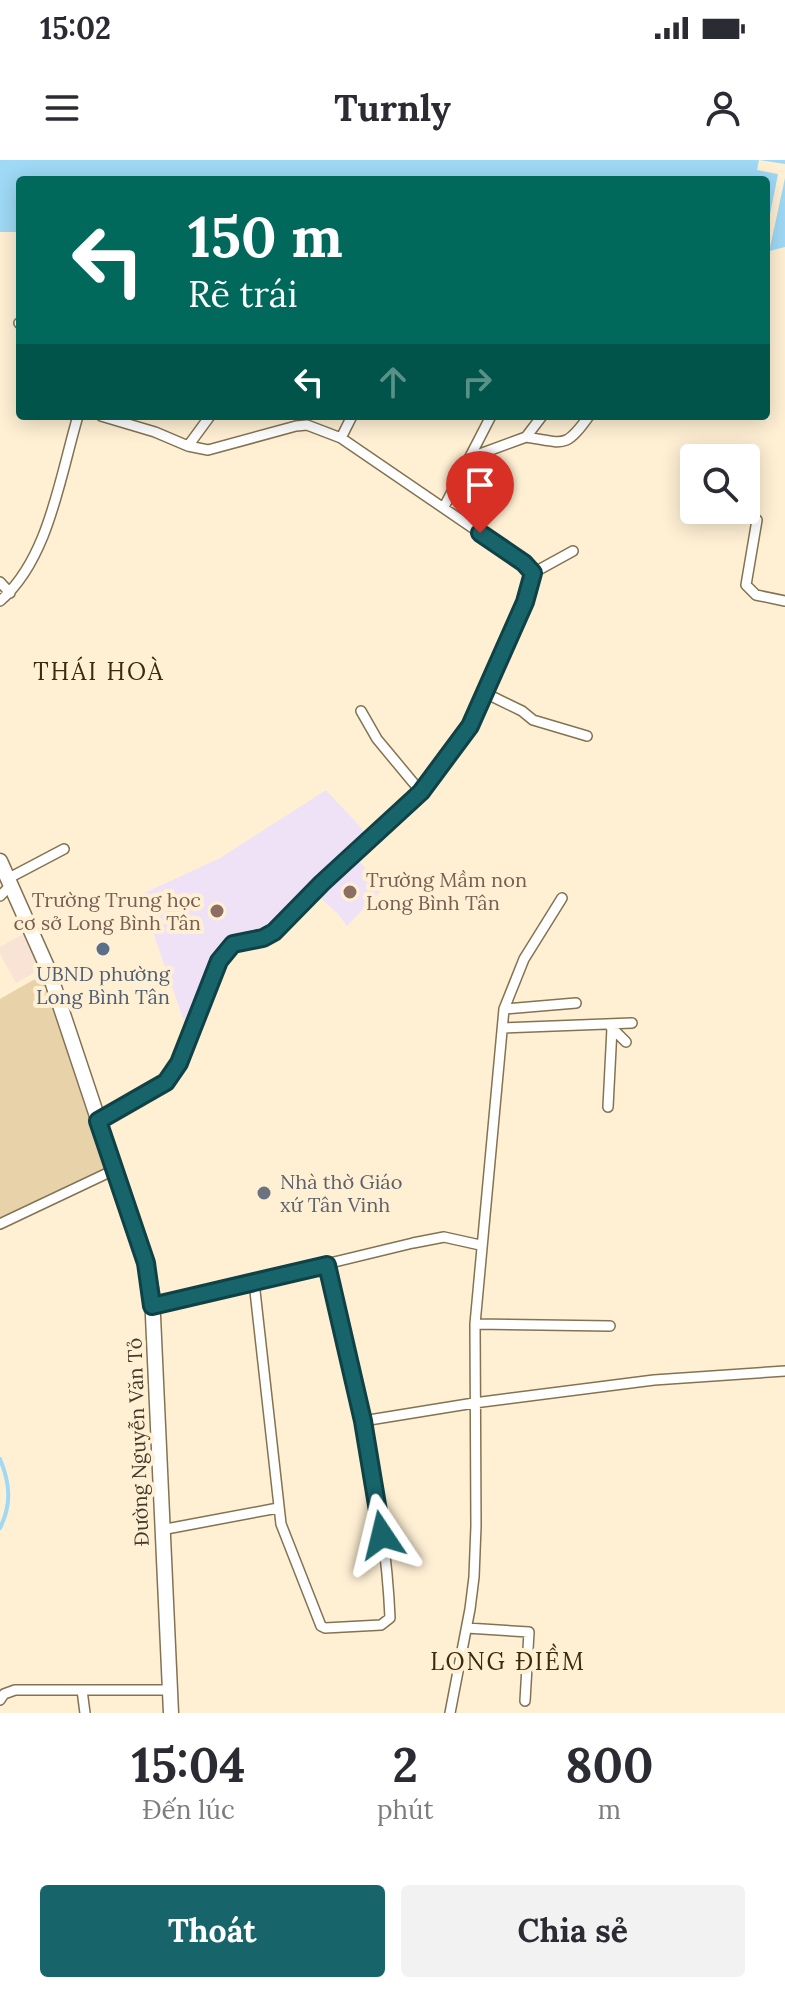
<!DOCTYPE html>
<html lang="vi">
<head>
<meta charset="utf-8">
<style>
	:root { --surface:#fff; --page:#f2f2f3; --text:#2b2b33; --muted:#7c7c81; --accent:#17656b }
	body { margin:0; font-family:Lora,serif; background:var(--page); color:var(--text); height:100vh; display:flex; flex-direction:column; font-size:30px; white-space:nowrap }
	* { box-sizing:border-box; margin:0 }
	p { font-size:26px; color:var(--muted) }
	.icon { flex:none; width:44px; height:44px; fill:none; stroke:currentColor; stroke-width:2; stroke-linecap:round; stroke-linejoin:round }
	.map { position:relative; height:1553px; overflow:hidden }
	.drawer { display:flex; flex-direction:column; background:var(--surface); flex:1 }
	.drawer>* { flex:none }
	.top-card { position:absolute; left:16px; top:16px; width:754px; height:244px; border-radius:8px; box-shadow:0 4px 20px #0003; background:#00695c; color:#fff; overflow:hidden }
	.buttons { position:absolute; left:680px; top:284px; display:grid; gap:16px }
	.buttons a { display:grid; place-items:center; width:80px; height:80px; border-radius:8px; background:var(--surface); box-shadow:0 4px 20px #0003; font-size:40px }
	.pin { position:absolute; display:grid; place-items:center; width:68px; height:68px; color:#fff; margin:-82px -34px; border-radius:50% 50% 50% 0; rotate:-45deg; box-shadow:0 0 8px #0007 }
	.pin .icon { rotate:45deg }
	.me { position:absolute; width:88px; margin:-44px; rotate:350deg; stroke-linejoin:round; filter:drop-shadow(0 0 6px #0008) }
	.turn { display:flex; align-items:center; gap:28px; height:168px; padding:0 40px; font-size:36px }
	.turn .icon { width:104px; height:104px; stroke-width:2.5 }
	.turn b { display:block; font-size:56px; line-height:68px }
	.lanes { display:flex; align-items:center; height:76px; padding:0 40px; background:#0003; justify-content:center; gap:40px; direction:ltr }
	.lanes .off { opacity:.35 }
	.eta { display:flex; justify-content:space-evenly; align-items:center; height:136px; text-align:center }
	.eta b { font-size:48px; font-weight:700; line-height:56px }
	.action { display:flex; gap:16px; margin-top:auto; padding:16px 40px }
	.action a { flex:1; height:92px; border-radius:8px; background:var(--accent); color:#fff; font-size:32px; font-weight:700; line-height:92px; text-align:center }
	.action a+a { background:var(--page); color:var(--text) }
	.status { display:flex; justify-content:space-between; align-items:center; height:56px; padding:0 40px; background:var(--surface); direction:ltr }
	.status svg { height:22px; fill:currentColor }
	header { display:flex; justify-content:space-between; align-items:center; height:104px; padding:0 40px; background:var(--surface); font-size:36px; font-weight:700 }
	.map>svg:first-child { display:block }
	.education { fill:#efe2f7 }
	.medical { fill:#f8e3d5 }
	.green { fill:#e7d2aa }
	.water { fill:#9fd9f5 }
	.pier { fill:#fff0d4 }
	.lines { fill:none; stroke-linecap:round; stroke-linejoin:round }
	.stream { stroke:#9fd9f5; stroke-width:4 }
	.street-casing { stroke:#837353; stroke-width:12 }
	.secondary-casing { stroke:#837353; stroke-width:17 }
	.street { stroke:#fff; stroke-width:9 }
	.secondary { stroke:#fff; stroke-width:14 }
	.route-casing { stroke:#0f4246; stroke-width:20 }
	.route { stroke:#17656b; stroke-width:14 }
	.education-dot { fill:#8d6e63; stroke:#fff0d4; stroke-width:3 }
	.service-dot { fill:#5c6f8a; stroke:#fff0d4; stroke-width:3 }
	.worship-dot { fill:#6b7280; stroke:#fff0d4; stroke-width:3 }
	.labels { text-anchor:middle; stroke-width:8; stroke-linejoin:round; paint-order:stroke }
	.education-label { font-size:20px; fill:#785e54; stroke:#fff0d4; text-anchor:start }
	.service-label { font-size:20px; fill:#4e5e75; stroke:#fff0d4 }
	.worship-label { font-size:20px; fill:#5b616d; stroke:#fff0d4; text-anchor:start }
	.street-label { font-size:20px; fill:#413a2c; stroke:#fff0d4 }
	.quarter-label { font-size:24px; letter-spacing:2px; fill:#3a2b0d; stroke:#fff0d4 }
</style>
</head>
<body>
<div class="status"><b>15:02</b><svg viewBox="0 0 49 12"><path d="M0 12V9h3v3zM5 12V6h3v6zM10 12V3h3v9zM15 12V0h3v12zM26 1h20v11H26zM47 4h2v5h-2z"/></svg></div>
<header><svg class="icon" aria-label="menu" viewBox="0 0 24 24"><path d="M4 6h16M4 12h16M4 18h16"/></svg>Turnly<svg class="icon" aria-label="person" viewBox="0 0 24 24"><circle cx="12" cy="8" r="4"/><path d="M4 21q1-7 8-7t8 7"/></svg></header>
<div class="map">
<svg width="785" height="1553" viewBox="0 0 785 1553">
	<rect width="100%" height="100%" fill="#fff0d4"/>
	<path class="education" d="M326 630 368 675 273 767 261 774 231 780 224 788 214 800 187 870 140 735 220 698Z
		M356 698 384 728 347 766 338 754 317 735Z"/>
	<path class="medical" d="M25 773 40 809 16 823 0 794V787Z"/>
	<path class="green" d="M42 815 107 1009 0 1059V839Z"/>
	<path class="water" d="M0 0H785V87L766 92V20H20V72H0Z"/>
	<path class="pier" d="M759 0 785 4V18L769 92H766V75L778 14 757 10Z"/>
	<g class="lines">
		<path class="stream" d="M0 1299C10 1323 12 1344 0 1368"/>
		<defs>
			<path id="street" d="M19 163 20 164
				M526 277C565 283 565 289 589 256
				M341 278 352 256
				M188 286 210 256
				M469 298 526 277 542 256
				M444 347 491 256
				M757 360 746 425 756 435 785 441
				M533 413 573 391
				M0 422 10 433
				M0 441C49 399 60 316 78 256
				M485 533 522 551 533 560 587 576
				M361 551 377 579 421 632
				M9 718 64 689
				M0 736 12 724
				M504 849 576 843
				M610 866 626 882
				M503 868 632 863
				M608 947 612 868
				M98 961 166 922 179 903 219 801 233 784 263 778 274 772 322 723 421 632 470 566 525 442 533 413 524 403 341 278 307 265 296 266 208 290 188 286 155 272 101 256
				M0 1064 114 1010
				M254 1122 281 1364 321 1466 325 1468 381 1465 390 1458C385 1338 353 1221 327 1105
				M152 1146 413 1083 444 1077 480 1085
				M475 1164 610 1166
				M363 1261 474 1243 654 1220 785 1211
				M161 1370 278 1348
				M467 1468 529 1472 525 1541
				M82 1530 85 1553
				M0 1540 4 1534 15 1530H170
				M450 1553 470 1449 474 1417 476 1366 475 1164 504 849 524 799 562 738"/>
			<path id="secondary" d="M0 701 48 809 146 1103 152 1134 171 1553"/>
		</defs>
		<use href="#street" class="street-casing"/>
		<use href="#secondary" class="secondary-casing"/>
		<use href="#street" class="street"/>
		<use href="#secondary" class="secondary"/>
	</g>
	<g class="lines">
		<defs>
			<path id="route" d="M382 1375 363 1261 327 1105 152 1146 146 1103 98 961 166 922 179 903 219 801 233 784 263 778 274 772 322 723 421 632 470 566 525 442 533 413 524 403 480 373"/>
		</defs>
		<use href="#route" class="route-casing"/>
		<use href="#route" class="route"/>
	</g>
	<g class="education-dot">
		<circle cx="350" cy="732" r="8"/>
		<circle cx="217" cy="751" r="8"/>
	</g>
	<circle class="service-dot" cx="103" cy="789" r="8"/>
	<circle class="worship-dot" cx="264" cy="1033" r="8"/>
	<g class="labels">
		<g class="education-label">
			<text x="366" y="727">Trường Mầm non<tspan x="366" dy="23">Long Bình Tân</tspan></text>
			<text x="201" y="747" text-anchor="end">Trường Trung học<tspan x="201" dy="23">cơ sở Long Bình Tân</tspan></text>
		</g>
		<g class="service-label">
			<text x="103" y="821">UBND phường<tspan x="103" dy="23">Long Bình Tân</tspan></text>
		</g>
		<g class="worship-label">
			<text x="280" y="1029">Nhà thờ Giáo<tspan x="280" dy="23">xứ Tân Vinh</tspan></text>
		</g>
		<g class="street-label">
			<text transform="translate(138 1282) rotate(-92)" y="7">Đường Nguyễn Văn Tỏ</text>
		</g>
		<g class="quarter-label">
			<text x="99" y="520">THÁI HOÀ</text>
			<text x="508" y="1510">LONG ĐIỀM</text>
		</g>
	</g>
</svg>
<div class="buttons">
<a><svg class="icon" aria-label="search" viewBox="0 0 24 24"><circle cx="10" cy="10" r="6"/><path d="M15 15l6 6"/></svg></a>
</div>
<div class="pin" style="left:480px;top:373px;background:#d93025"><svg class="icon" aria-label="arrive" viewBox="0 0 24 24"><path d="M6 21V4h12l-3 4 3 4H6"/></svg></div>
<svg class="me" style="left:382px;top:1375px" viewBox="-20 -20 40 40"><path d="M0-17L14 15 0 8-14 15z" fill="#17656b" stroke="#fff" stroke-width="4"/></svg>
<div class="top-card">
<div class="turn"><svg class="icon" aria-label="left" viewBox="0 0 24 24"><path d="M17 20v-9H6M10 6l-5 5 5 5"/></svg><div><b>150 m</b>Rẽ trái</div></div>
<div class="lanes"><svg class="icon" aria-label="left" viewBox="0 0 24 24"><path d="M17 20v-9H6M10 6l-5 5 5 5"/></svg><svg class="icon off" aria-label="ahead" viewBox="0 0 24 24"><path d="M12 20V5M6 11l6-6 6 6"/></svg><svg class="icon off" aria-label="right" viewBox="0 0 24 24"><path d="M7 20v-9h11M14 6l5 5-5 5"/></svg></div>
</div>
</div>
<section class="drawer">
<div class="eta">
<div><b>15:04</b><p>Đến lúc</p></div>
<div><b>2</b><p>phút</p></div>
<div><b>800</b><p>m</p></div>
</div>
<div class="action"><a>Thoát</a><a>Chia sẻ</a></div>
</section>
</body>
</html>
